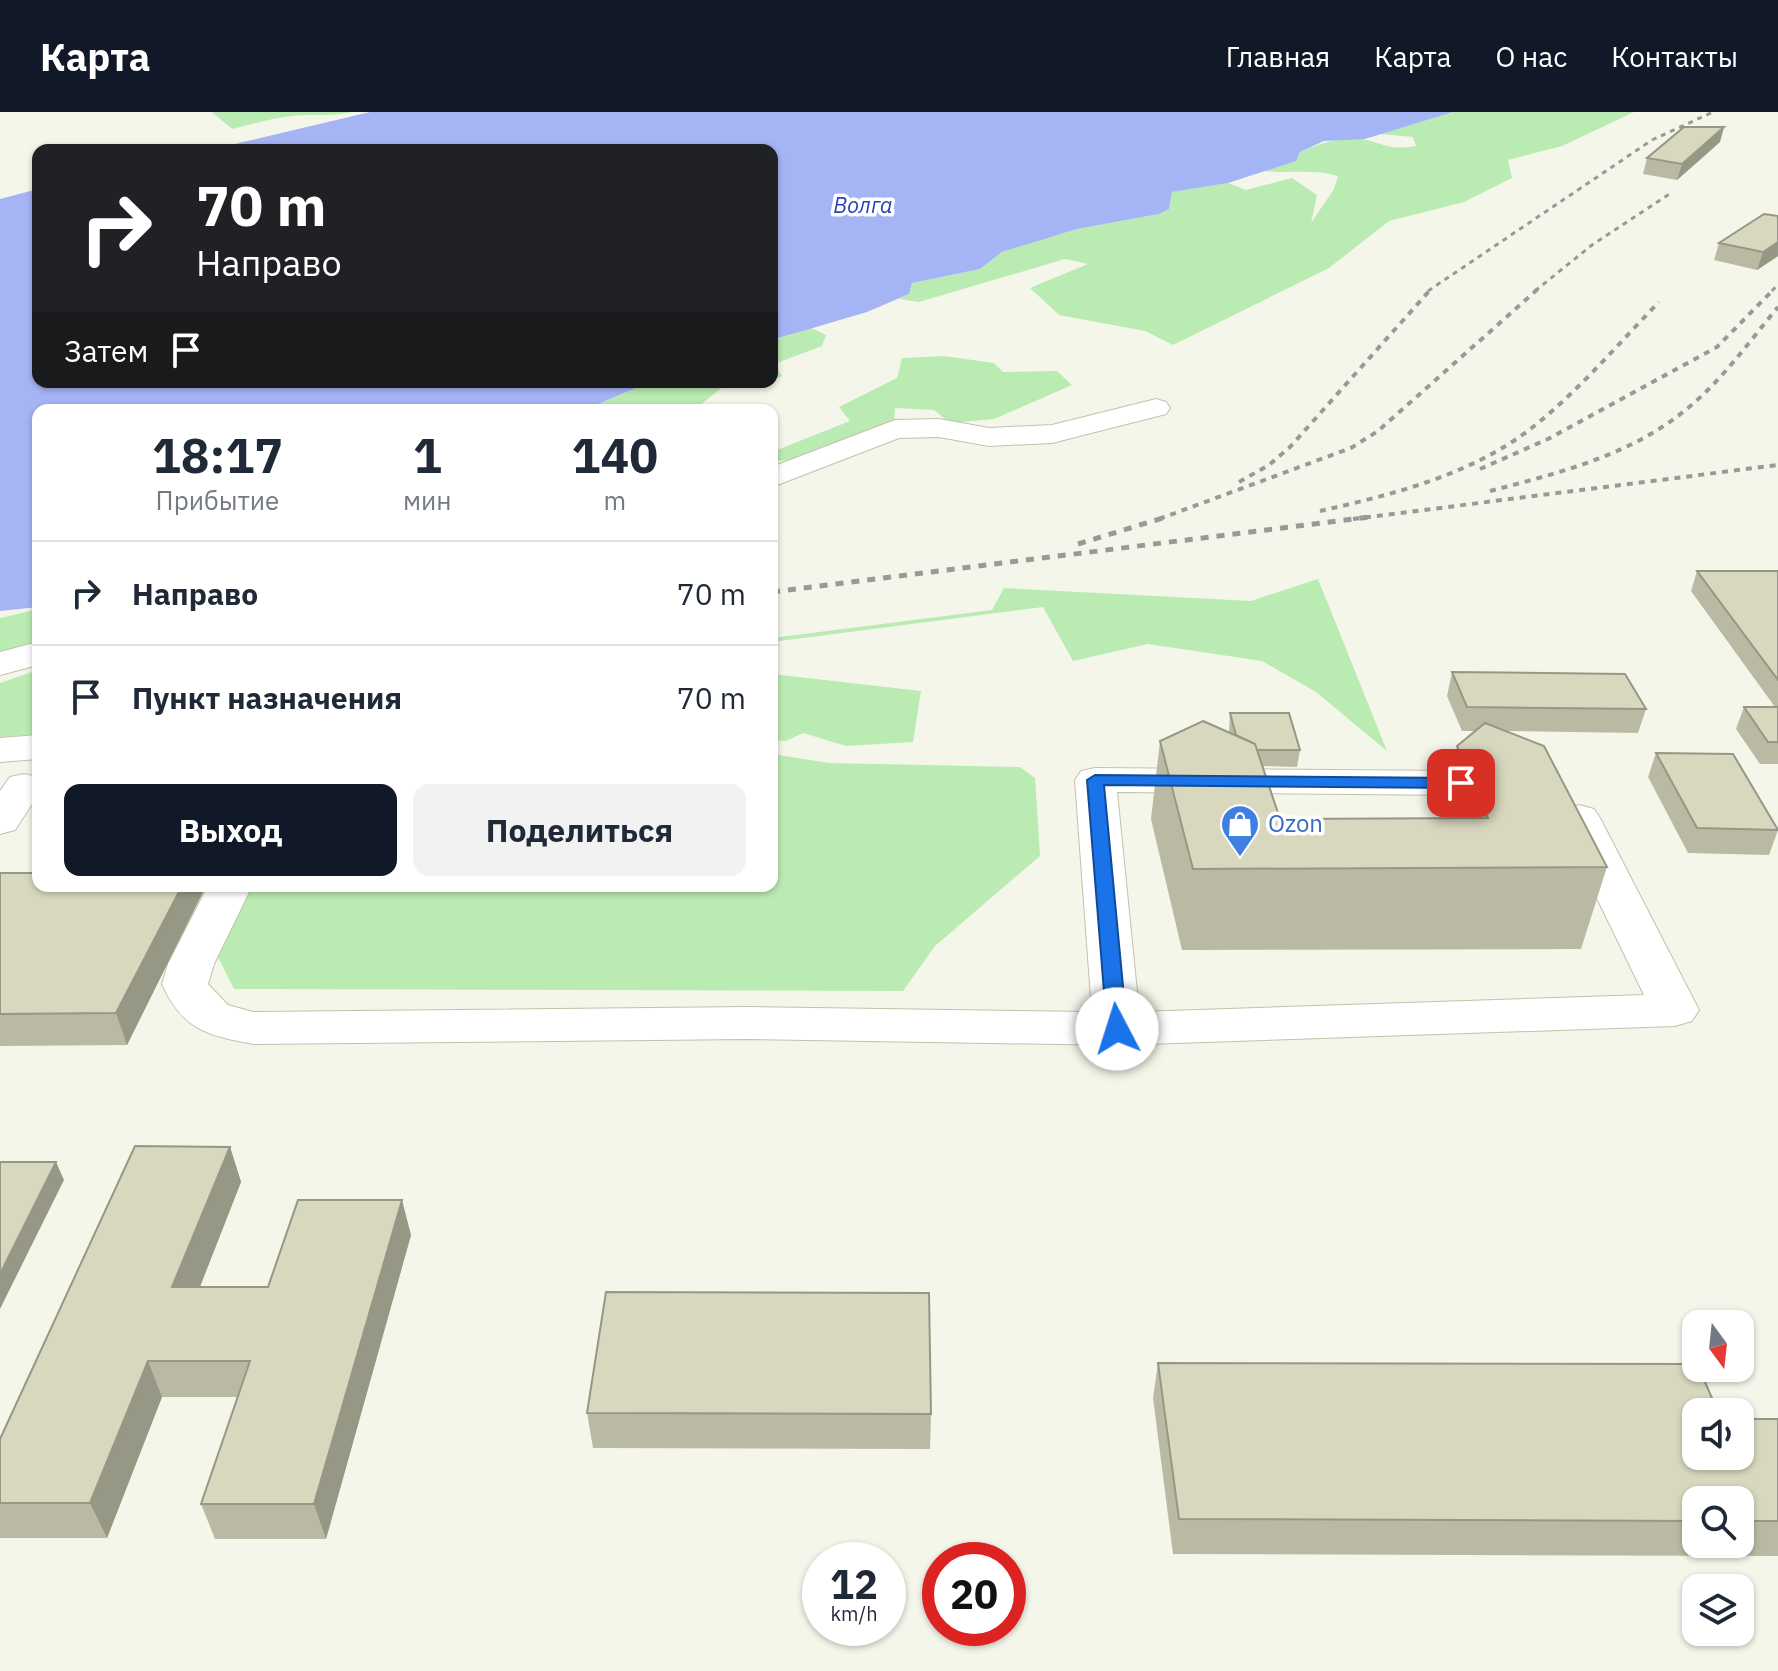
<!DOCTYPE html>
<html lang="ru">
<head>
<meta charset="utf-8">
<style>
	:root { --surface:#fff; --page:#f2f2f3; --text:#1f2937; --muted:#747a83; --line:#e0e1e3; --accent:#111827 }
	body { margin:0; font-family:"IBM Plex Sans",sans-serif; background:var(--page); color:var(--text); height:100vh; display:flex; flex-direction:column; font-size:30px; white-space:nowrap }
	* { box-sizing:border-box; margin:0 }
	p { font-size:26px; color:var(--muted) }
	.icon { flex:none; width:44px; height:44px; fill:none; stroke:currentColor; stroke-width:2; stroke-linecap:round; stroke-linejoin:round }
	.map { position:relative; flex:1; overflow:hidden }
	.sheet { position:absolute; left:32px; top:292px; width:746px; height:488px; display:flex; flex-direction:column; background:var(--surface); border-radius:16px; box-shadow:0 2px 6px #0004 }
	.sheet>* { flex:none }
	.banner { position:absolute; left:32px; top:32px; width:746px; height:244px; border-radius:16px; box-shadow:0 2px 6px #0004; background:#202124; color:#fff; overflow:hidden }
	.needle { width:52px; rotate:165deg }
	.tools { position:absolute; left:1682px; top:1198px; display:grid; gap:16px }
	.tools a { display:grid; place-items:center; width:72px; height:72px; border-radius:16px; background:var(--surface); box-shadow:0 2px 6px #0004; font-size:40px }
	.speed { position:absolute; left:802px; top:1430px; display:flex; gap:16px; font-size:40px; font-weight:700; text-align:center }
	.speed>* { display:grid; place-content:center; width:104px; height:104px; border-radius:50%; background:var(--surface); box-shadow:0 2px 6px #0004; line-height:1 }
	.speed small { font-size:20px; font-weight:400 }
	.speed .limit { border:12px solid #d22; background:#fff; color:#111 }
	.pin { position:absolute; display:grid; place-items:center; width:68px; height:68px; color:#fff; margin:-34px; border-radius:16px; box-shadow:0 4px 12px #0006 }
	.me { position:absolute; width:88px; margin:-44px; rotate:355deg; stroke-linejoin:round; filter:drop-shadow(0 0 6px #0008) }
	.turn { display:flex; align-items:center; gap:28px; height:168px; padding:0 32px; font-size:36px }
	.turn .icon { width:104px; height:104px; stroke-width:2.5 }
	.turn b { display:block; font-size:56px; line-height:68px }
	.then { display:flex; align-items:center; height:76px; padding:0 32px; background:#0003; gap:16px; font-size:30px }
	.eta { display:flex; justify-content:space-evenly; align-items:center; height:136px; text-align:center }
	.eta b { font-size:48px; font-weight:700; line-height:56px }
	.button { display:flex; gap:16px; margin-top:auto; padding:16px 32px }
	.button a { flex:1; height:92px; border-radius:16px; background:var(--accent); color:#fff; font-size:32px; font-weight:700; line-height:92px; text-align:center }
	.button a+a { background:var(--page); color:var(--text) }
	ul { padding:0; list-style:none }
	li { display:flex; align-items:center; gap:24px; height:104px; padding:0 32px; border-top:2px solid var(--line) }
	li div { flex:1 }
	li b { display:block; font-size:30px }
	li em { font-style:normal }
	header { display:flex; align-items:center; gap:48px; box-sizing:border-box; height:112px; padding:0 40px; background:var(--accent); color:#fff }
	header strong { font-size:38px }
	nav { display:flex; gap:44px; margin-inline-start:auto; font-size:28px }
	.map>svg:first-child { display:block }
	.green { fill:#baebb2 }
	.water { fill:#a5b4f4 }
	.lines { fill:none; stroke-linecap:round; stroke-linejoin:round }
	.minor-casing { stroke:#c0c2ac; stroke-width:2 }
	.minor { fill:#fff; fill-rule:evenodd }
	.rail-far2 { stroke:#999; stroke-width:3; stroke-dasharray:5 5; stroke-linecap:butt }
	.rail-far1 { stroke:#999; stroke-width:4; stroke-dasharray:6 6; stroke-linecap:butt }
	.rail { stroke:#999; stroke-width:5; stroke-dasharray:8 8; stroke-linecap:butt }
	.wall { fill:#babaa4; fill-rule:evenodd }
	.shaded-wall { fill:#979786 }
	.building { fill:#d8d8bf; stroke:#979786; stroke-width:2 }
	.route { fill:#1a73e8; stroke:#114b97; stroke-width:2 }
	.labels { text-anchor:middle; stroke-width:7; stroke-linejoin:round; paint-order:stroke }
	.far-water-label { font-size:22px; font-style:italic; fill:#2b44bc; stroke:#fff }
	.shop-label { font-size:24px; fill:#366cbe; stroke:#fff; text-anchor:start }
</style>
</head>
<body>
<header>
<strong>Карта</strong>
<nav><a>Главная</a><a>Карта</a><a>О нас</a><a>Контакты</a></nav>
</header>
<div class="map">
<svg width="1778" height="1559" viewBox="0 0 1778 1559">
	<rect width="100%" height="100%" fill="#f5f6ea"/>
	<path class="green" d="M212 0H351C335 4 324 3 308 3 283 3 256 11 232 17Z
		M1453 0H1634L1562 34 1508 48 1512 66 1464 90 1389 109 1329 156 1173 233 1145 219 1059 203 1030 176 1088 152 1065 147 919 190 899 187 909 182 912 171 980 157 1002 140 1077 117 1159 102 1169 97 1172 80 1228 71 1246 78 1292 66 1317 83 1311 111 1334 77 1338 64C1311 56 1285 63 1258 58L1295 49 1300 40C1320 31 1345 23 1367 28 1389 34 1392 38 1416 34L1413 25 1380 22Z
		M811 216 826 223 822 234 774 252 782 264 772 268V229Z
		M944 244 994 251 1003 260 1057 259 1072 273 994 307 950 311 934 298 895 296 894 309 796 348 772 349V340L850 309 839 295 897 266 902 246Z
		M650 270H767L724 274 694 298H584Z
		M1318 467 1387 639 1316 580 1262 549 1148 532 1073 549 1043 495 772 530V526L992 498 1004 476 1251 489Z
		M38 497V553L0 545V506Z
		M38 558V622L0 625V571Z
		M772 562 921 579 913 630 846 634 803 621 786 629 772 628Z
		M772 642 829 651 1020 655 1035 666 1040 744 935 834 903 879 234 877 217 843 249 774H772Z"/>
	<path class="water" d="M370 0H1453L1365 27 1324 29 1300 40 1296 49 1228 71 1172 80 1169 97 1159 102 1077 117 1002 140 980 157 912 171 909 182 867 200 772 228V38H209Z
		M38 77V270H650L584 298H38V495L0 499V87Z"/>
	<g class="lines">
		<defs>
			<path id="minor" d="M1156 287 1166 290 1170 296 1166 302 1052 331 989 334 939 325 899 326 772 375V355L895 308 939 307 989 316 1052 313Z
				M38 530V553L0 563V540Z
				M38 623V647L0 650V626Z
				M1095 656 1461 659 1520 675 1527 684 1520 693 1506 696 1459 683 1117 680 1139 900 1644 883 1558 706 1564 697 1579 693 1594 697 1600 706 1699 898 1692 909 1675 914 1117 933 748 927 253 932C206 923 183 918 162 872L168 852 208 774H252L214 852 208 872 228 893 253 900 748 895 1092 900 1075 668 1081 659Z
				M24 662 38 665V683L15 718 0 722V679L10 665Z"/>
		</defs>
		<use href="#minor" class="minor-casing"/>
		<use href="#minor" class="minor"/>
		<path class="rail-far2" d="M1428 179 1652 28 1713 0
			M1535 179 1592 133 1671 81
			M1772 179 1778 172"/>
		<path class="rail-far1" d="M1480 357 1548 327 1717 235 1774 177
			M1239 370 1269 353 1290 335 1431 177
			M1490 379C1559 361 1632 343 1688 296 1723 267 1749 230 1778 195
			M1320 399C1391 383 1470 363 1529 318 1577 281 1617 233 1659 190
			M1159 407 1351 336 1378 319 1538 177
			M1353 407 1778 353"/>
		<path class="rail" d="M1078 432 1166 405
			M772 480 1369 405"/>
	</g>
	<path class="wall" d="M1720 30 1677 68 1643 62 1647 46Z
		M1778 104V144L1757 158 1714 148 1719 131Z
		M1697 459H1778V652H1760L1736 617 1744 595H1775L1691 479Z
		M1452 560 1646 597 1638 621 1508 619 1607 755 1581 837 1182 838 1151 707 1160 629 1229 620 1230 601 1300 638 1297 655 1262 654 1280 707 1440 706 1457 634 1475 619H1462L1447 584Z
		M1656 641 1778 718 1769 743 1688 741 1648 665Z
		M0 761 38 774H206L127 933 0 934Z
		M230 1035 241 1070 200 1175H268L411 1123 326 1427H215L201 1392 238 1285H162L107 1426H0V1327Z
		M1158 1251 1696 1344 1778 1307V1444L1173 1442 1153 1286ZM1696 1388H1740V1432H1696Z
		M587 1301 931 1302 930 1337 593 1336Z"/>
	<path class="shaded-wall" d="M1724 15 1720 30 1677 68 1682 52Z
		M1778 130V144L1757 158 1763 140Z
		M182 774H206L127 933 116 901Z
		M230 1035 241 1070 186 1210 172 1175Z
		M56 1050 64 1068 0 1197V1162Z
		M402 1088 411 1123 326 1427 314 1392Z
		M148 1249 162 1285 107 1426 90 1391Z"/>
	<path class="building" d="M1684 15H1724L1682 52 1647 46Z
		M1764 102 1778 104V130L1763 140 1719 131Z
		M1697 459H1778V568Z
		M1452 560 1625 562 1646 597 1467 595Z
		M1744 595H1778V630H1768Z
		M1230 601H1289L1300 638H1257L1255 632 1236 623Z
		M1203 609 1255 632 1280 707 1488 706 1457 634 1485 611 1544 634 1607 755 1193 757 1160 629Z
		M1656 641 1733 642 1778 718 1697 716Z
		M0 761H38V774H182L116 901 0 902Z
		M135 1034 230 1035 172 1175H268L298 1088H402L314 1392H201L250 1249H148L90 1391H0V1327Z
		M0 1050H56L0 1162Z
		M606 1180 929 1181 931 1302 587 1301Z
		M1158 1251 1696 1252V1256H1699L1718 1300H1696V1344H1740V1307H1778V1409H1740V1388H1696V1409L1179 1407Z"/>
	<path class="route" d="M1095 663 1461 666 1470 671 1461 676 1104 673 1127 917 1117 924 1107 917 1087 668Z"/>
	<defs>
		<symbol id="shop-pin" viewBox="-11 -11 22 30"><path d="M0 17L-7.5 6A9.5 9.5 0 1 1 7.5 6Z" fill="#3f7fe0" stroke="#fff"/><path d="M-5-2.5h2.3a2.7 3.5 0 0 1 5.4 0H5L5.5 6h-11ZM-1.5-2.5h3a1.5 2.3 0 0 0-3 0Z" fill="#fff"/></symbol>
	</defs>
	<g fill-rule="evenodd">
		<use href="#shop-pin" x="1218" y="690" width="44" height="60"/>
	</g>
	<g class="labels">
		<g class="far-water-label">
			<text x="863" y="101">Волга</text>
		</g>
		<g class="shop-label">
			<text x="1268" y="720">Ozon</text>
		</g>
	</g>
</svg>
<div class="tools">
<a><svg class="needle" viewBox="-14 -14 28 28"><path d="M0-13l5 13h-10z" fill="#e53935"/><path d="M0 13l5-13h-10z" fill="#747a83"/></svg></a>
<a><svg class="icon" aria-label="sound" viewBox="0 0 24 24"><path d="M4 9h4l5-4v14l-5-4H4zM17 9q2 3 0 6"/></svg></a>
<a><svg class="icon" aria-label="search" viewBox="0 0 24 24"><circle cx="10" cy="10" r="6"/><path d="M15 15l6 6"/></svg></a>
<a><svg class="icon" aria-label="layers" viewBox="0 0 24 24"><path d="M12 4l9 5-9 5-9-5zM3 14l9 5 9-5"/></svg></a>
</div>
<div class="speed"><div>12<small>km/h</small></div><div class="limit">20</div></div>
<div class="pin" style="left:1461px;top:671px;background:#d93025"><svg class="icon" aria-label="arrive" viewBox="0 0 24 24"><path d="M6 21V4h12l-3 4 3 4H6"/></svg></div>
<svg class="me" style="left:1117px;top:917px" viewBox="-20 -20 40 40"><circle r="19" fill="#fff"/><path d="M0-13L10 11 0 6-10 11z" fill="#1a73e8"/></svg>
<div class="banner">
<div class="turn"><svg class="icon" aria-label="right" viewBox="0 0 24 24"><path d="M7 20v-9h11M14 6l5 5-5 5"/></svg><div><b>70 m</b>Направо</div></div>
<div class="then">Затем<svg class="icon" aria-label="arrive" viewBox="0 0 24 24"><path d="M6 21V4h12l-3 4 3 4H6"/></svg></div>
</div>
<section class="sheet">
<div class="eta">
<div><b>18:17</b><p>Прибытие</p></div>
<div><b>1</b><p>мин</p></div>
<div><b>140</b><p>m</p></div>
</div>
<ul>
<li><svg class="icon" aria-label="right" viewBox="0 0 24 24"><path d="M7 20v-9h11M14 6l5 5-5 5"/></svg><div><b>Направо</b></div><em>70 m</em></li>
<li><svg class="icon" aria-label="arrive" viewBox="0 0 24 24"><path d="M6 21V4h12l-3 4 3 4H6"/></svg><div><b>Пункт назначения</b></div><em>70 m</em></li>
</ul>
<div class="button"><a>Выход</a><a>Поделиться</a></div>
</section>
</div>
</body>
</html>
